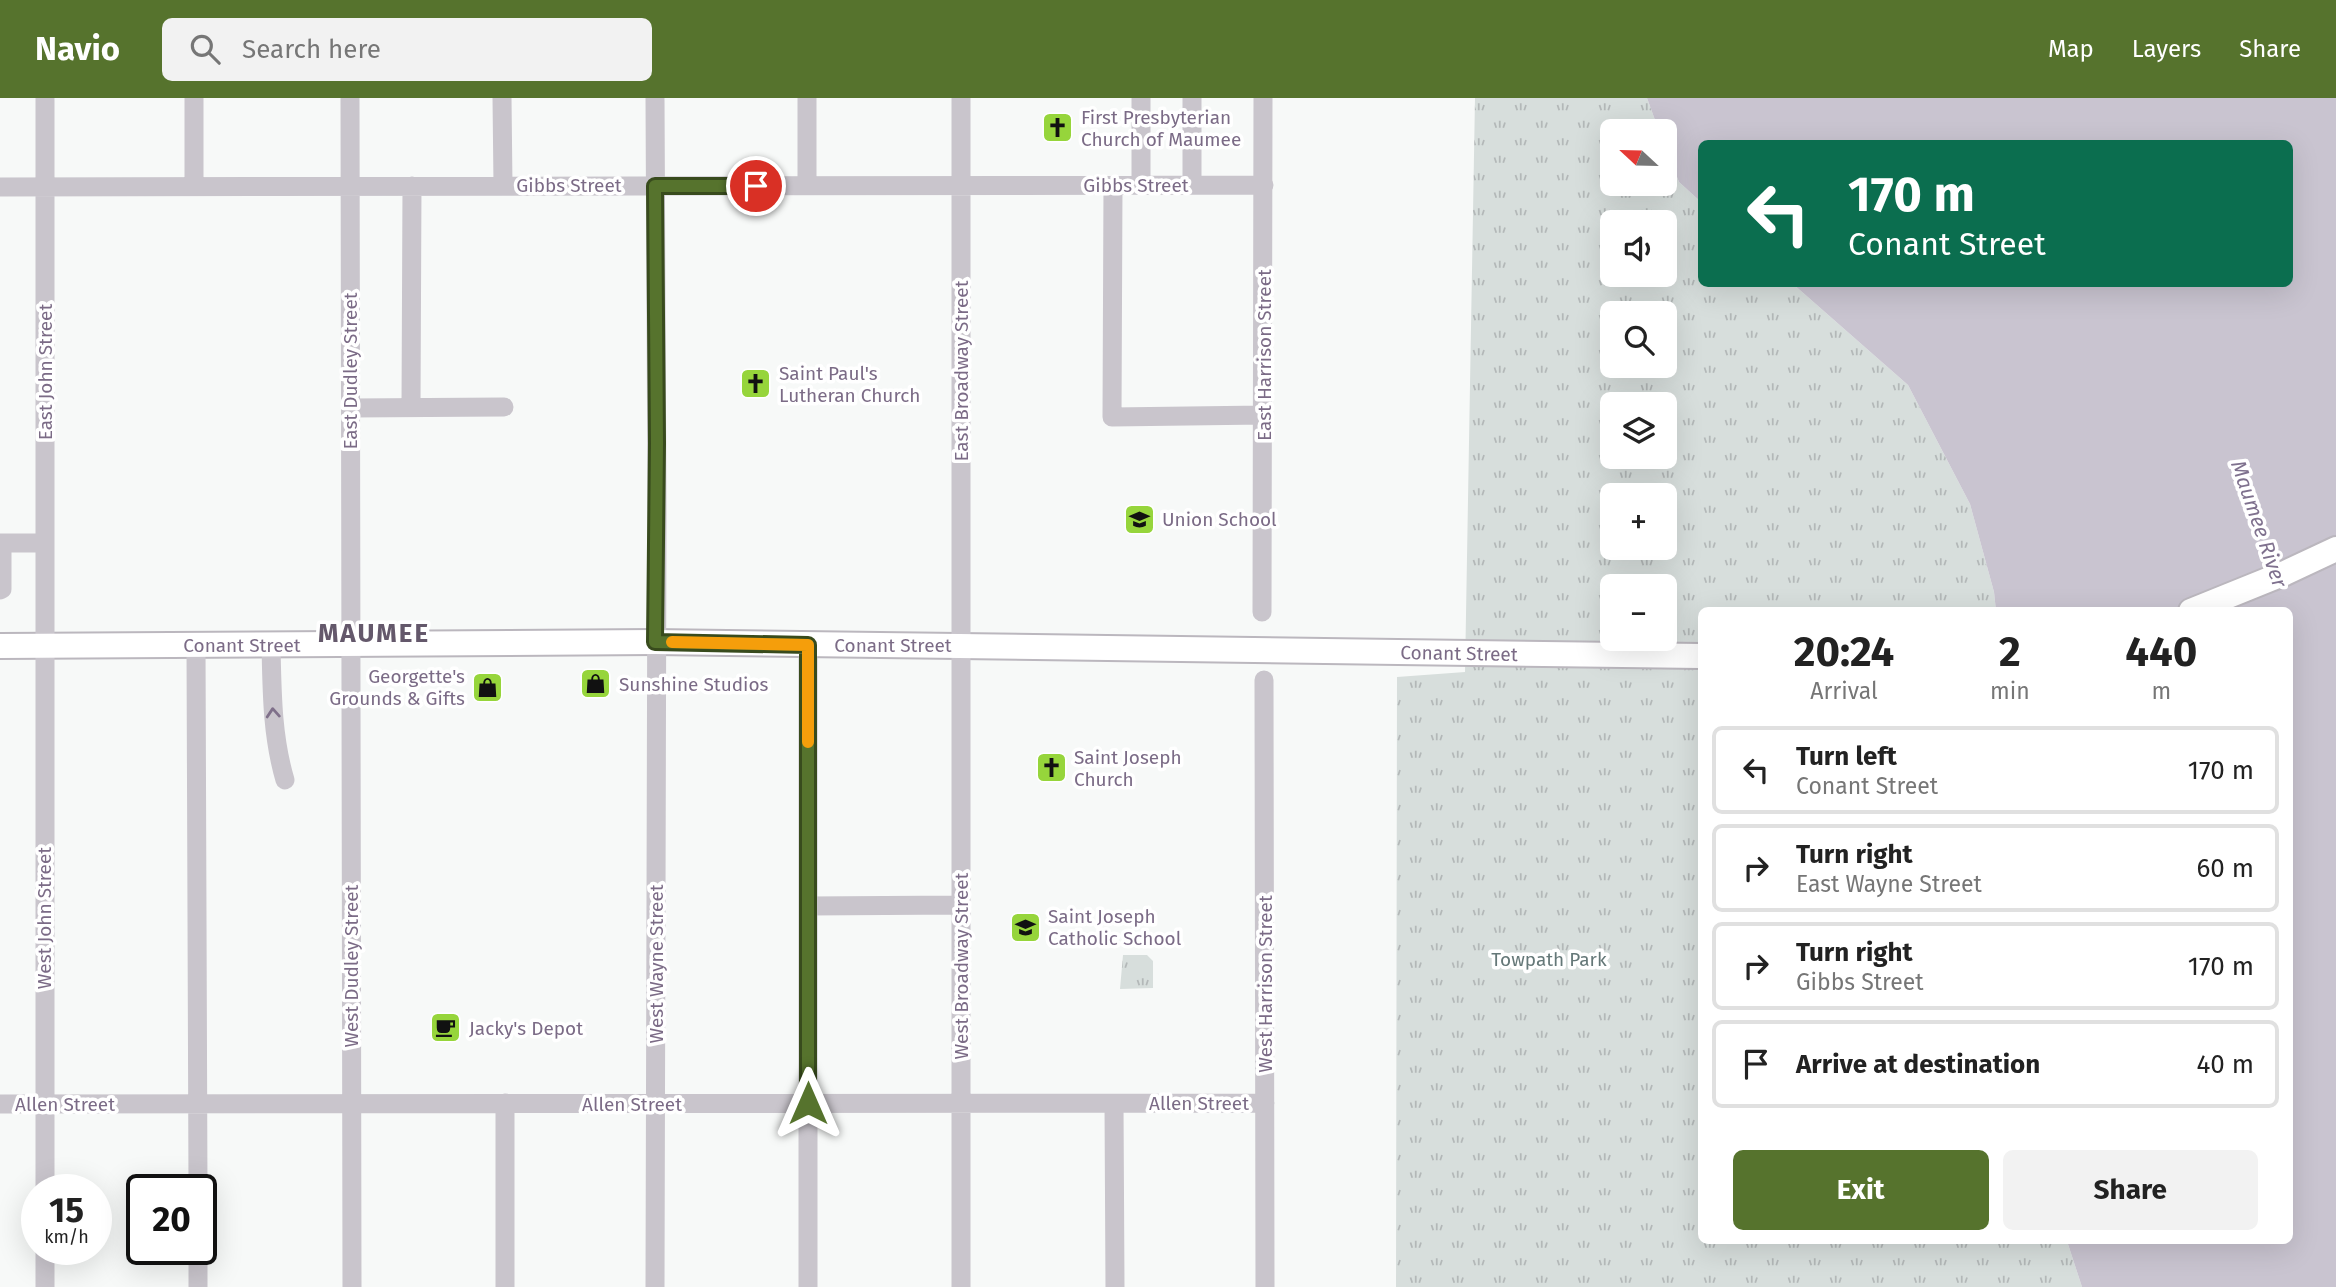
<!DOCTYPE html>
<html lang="en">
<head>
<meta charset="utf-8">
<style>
	:root { --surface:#fff; --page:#f2f2f2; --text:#222; --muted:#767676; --line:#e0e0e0; --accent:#56732d }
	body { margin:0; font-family:"Fira Sans",sans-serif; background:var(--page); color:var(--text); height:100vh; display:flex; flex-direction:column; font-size:26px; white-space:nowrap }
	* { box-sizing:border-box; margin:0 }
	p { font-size:23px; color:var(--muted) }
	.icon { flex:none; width:38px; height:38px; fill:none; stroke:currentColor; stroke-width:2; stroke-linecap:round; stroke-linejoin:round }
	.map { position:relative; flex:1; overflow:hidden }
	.details { position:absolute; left:1698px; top:509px; width:595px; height:637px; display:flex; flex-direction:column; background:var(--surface); border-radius:10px; box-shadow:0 7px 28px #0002 }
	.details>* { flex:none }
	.hud { position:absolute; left:1698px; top:42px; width:595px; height:147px; border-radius:10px; box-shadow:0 7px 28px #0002; background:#0b6e4f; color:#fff; overflow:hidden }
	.needle { width:46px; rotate:292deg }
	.tools { position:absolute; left:1600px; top:21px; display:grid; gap:14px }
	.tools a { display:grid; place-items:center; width:77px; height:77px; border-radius:10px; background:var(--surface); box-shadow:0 7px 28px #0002; font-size:35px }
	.speed { position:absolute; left:21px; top:1076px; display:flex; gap:14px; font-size:35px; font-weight:700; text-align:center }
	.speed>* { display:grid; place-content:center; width:91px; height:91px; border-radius:50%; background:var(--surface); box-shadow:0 7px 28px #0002; line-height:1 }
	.speed small { font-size:18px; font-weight:400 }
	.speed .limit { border:4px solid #111; border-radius:10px; background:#fff; color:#111 }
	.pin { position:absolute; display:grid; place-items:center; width:60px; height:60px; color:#fff; margin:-30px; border:4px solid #fff; border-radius:50%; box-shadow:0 2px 7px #0007 }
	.me { position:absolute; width:77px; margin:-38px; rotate:0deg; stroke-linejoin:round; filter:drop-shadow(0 0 5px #0008) }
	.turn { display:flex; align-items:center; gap:24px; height:147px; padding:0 35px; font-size:32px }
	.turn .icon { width:91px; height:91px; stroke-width:2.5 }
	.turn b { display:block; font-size:49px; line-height:60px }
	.eta { display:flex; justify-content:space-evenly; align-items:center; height:119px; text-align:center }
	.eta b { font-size:42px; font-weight:700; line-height:49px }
	.primary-button { display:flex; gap:14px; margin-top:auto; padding:14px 35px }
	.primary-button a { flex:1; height:80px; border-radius:10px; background:var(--accent); color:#fff; font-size:28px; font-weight:700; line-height:80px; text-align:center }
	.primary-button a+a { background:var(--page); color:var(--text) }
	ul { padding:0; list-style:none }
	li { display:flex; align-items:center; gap:21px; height:88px; margin:0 14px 10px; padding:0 21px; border:4px solid var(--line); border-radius:10px }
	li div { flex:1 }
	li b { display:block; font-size:26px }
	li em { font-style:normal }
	header { display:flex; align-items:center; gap:42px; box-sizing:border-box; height:98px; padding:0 35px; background:var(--accent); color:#fff }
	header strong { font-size:33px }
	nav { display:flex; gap:38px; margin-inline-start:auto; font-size:24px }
	.search { width:490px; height:63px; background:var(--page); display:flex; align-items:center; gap:18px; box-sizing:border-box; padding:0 24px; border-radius:10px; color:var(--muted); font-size:26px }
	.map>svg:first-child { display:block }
	.park { fill:url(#park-tufts); fill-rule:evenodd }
	.water { fill:#c9c4d0 }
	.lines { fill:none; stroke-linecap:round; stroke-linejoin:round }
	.major-casing { stroke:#bbb7be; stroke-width:28 }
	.minor { stroke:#c9c5cc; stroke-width:19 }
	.major { stroke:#fff; stroke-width:24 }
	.oneway { stroke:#7f708a }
	.route-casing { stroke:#384b1d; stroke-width:18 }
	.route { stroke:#56732d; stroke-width:12 }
	.slow { stroke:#f59e0b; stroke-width:12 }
	.labels { text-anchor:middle; stroke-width:7; stroke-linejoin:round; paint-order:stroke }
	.poi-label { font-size:19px; fill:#7b6b86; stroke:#fff; text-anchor:start }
	.street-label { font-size:19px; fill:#7b6b86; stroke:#fff }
	.park-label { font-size:19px; fill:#657878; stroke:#fff }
	.water-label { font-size:21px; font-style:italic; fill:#7f718e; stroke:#fff }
	.district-label { font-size:26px; font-weight:bold; letter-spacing:2px; fill:#64586b; stroke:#fff }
</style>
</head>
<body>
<header>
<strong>Navio</strong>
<div class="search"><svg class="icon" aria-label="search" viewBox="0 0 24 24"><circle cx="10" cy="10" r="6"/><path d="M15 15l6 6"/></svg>Search here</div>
<nav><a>Map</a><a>Layers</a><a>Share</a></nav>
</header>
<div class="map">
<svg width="2336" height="1189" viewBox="0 0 2336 1189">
	<defs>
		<pattern id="park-tufts" width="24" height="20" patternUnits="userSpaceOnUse" patternTransform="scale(1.75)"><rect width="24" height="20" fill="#d7dedc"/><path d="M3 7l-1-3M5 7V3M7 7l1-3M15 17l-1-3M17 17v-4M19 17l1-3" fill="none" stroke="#b3b8b8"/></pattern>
	</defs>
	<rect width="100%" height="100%" fill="#f7f9f8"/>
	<path class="park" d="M1475 0H1647L1659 33H1612V86H1664V47L1679 84 1701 104V186H1793L1908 287 1970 406 1994 494 1996 513H1701V1143H2067L2082 1189H1396L1397 579 1465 574ZM1612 124H1664V177H1612ZM1612 215H1664V268H1612ZM1612 306H1664V359H1612ZM1612 397H1664V450H1612ZM1612 488H1664V541H1612Z
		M1123 857H1147L1153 863V890L1120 891Z"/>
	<path class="water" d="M1647 0H2336V1189H2082L2067 1143H2289V513H1996L1994 494 1970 406 1908 287 1793 186H2289V46H1701V104L1679 84 1664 47V33H1659Z"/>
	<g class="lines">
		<defs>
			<path id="major" d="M2191 513 2285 475 2336 451
				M0 548 655 544 1701 558"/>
		</defs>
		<use href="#major" class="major-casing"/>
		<path class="minor" d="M350 0 352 1189
			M502 0 503 87
			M655 0 657 415 655 1189
			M807 0V87
			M961 0V1189
			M1141 0V87
			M1113 87 1112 319 1264 317
			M1192 87V0
			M194 88V0
			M0 89 1264 87
			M411 309 412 88
			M351 310 504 309
			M0 445H45
			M0 492 2 491V445
			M1262 514 1263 0
			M196 547 198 1092
			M271 547C272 593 272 638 285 682
			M1264 582 1265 1189
			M809 808 961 807
			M0 1006 1265 1005
			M1114 1006 1115 1189
			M45 1092V0
			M45 1152V1189
			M198 1152V1189
			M505 1189V1005
			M808 1189V547"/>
		<use href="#major" class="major"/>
	</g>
	<defs><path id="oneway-chevron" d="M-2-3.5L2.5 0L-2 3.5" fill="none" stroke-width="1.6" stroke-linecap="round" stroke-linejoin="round" transform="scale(1.75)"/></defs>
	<use class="oneway" href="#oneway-chevron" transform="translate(273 615) rotate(-94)"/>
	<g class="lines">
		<defs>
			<path id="route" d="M756 88H655L657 345 655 544 808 547V1005"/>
		</defs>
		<use href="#route" class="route-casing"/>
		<use href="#route" class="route"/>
		<path class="slow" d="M672 544 808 547V644"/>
	</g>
	<defs>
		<symbol id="church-square" viewBox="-11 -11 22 22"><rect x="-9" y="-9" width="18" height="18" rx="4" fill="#96d53b" stroke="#fff"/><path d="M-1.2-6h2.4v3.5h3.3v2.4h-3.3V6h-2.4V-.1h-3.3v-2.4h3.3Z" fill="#111"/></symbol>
		<symbol id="school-square" viewBox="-11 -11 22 22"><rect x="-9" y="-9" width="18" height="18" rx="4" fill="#96d53b" stroke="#fff"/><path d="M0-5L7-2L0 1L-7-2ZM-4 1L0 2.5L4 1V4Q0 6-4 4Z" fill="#111"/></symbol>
		<symbol id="shop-square" viewBox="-11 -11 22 22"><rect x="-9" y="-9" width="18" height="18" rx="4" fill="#96d53b" stroke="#fff"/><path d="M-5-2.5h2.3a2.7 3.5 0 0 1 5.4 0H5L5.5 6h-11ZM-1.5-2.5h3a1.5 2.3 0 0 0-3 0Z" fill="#111"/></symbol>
		<symbol id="cafe-square" viewBox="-11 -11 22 22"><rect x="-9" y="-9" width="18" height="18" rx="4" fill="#96d53b" stroke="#fff"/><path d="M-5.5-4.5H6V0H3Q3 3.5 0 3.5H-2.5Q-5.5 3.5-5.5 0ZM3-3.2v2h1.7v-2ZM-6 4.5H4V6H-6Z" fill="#111"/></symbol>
	</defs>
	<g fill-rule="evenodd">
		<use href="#church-square" x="1040" y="12" width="35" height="35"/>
		<use href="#church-square" x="738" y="268" width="35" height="35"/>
		<use href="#school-square" x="1122" y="404" width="35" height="35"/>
		<use href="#shop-square" x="578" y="568" width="35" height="35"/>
		<use href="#shop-square" x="470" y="572" width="35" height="35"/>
		<use href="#church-square" x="1034" y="652" width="35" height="35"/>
		<use href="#school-square" x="1008" y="812" width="35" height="35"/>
		<use href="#cafe-square" x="428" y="912" width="35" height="35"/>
	</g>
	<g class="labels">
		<g class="poi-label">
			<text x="1081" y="26">First Presbyterian<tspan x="1081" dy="22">Church of Maumee</tspan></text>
			<text x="779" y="282">Saint Paul's<tspan x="779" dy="22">Lutheran Church</tspan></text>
			<text x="1162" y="428">Union School</text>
			<text x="465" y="585" text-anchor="end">Georgette's<tspan x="465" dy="22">Grounds &amp; Gifts</tspan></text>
			<text x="619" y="593">Sunshine Studios</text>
			<text x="1074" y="666">Saint Joseph<tspan x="1074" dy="22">Church</tspan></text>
			<text x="1048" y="825">Saint Joseph<tspan x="1048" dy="22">Catholic School</tspan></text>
			<text x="469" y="937">Jacky's Depot</text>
		</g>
		<g class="street-label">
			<text x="569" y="94">Gibbs Street</text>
			<text x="1136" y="94">Gibbs Street</text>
			<text transform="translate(1264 257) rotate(-90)" y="7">East Harrison Street</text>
			<text transform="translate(350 273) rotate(-90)" y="7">East Dudley Street</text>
			<text transform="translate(961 273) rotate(-90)" y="7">East Broadway Street</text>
			<text transform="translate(45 274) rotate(-90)" y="7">East John Street</text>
			<text x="242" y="554">Conant Street</text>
			<text x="893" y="554">Conant Street</text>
			<text transform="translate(1459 555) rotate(1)" y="7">Conant Street</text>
			<text transform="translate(44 820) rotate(-90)" y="7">West John Street</text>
			<text transform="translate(656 866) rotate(-90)" y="7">West Wayne Street</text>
			<text transform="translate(351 868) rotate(-90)" y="7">West Dudley Street</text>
			<text transform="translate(961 868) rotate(-90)" y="7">West Broadway Street</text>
			<text transform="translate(1265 886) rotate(-90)" y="7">West Harrison Street</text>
			<text x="1199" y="1012">Allen Street</text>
			<text x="65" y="1013">Allen Street</text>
			<text x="632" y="1013">Allen Street</text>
		</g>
		<g class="park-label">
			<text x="1549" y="868">Towpath Park</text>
		</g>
		<g class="water-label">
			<text transform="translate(2259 426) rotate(71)" y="7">Maumee River</text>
		</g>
		<g class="district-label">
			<text x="374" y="544">MAUMEE</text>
		</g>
	</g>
</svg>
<div class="tools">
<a><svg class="needle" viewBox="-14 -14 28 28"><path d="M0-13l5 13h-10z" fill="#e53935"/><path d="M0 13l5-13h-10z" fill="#767676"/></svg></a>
<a><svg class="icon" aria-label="sound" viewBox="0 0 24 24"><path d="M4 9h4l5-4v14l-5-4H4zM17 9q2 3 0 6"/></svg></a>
<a><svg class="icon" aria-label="search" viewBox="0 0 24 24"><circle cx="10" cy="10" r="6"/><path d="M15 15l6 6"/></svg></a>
<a><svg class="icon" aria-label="layers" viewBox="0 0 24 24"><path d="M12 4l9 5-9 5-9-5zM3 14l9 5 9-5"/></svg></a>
<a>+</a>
<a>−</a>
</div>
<div class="speed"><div>15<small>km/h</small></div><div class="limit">20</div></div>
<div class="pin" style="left:756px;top:88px;background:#d93025"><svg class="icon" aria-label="arrive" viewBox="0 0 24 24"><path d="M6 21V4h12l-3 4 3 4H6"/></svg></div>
<svg class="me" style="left:808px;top:1005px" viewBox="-20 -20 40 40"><path d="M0-17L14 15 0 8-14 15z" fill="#56732d" stroke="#fff" stroke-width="4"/></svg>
<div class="hud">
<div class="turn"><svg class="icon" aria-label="left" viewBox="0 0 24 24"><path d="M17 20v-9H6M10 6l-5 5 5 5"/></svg><div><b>170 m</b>Conant Street</div></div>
</div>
<section class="details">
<div class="eta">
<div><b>20:24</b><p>Arrival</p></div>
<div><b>2</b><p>min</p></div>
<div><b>440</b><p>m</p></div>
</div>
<ul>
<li><svg class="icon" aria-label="left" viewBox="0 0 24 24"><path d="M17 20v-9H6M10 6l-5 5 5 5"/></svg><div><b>Turn left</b><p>Conant Street</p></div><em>170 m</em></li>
<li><svg class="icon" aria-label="right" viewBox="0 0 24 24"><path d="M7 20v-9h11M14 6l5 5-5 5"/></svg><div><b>Turn right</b><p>East Wayne Street</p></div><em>60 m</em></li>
<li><svg class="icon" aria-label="right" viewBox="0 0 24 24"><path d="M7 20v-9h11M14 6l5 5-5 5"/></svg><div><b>Turn right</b><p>Gibbs Street</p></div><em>170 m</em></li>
<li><svg class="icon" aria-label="arrive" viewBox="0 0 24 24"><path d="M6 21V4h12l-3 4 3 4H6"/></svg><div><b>Arrive at destination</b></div><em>40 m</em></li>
</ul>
<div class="primary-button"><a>Exit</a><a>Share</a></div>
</section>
</div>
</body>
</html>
